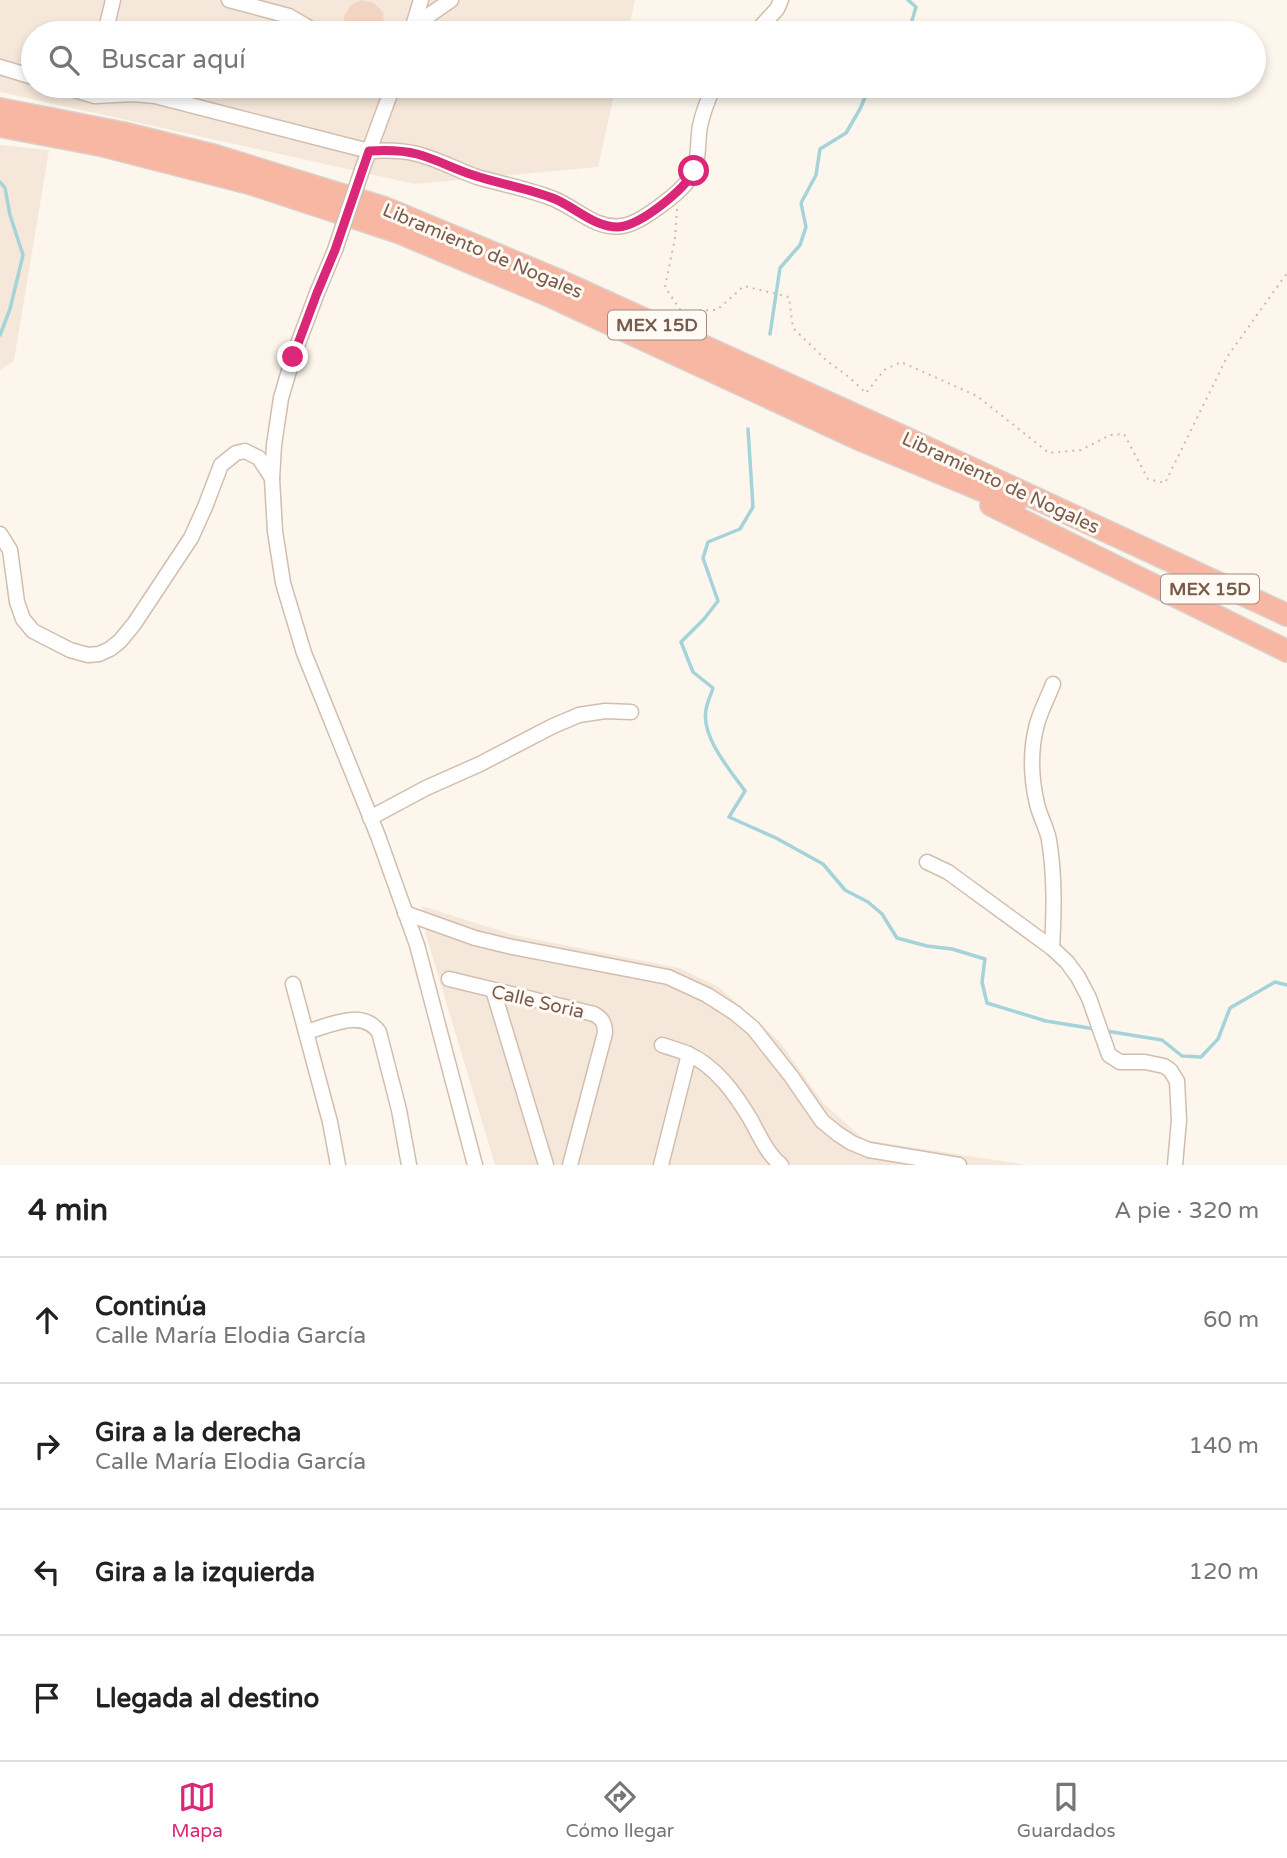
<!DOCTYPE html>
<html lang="es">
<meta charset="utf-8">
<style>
:root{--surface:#fff;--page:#f6f6f6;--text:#222;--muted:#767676;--line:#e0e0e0;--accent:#db2777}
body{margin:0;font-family:"Varela Round",sans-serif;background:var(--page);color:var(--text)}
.stop{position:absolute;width:21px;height:21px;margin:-16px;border:5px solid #db2777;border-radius:50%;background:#fff}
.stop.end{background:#db2777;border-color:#fff;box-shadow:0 2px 7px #0008}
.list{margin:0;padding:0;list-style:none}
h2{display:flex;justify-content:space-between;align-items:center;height:91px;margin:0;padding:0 28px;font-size:30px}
h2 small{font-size:23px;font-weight:400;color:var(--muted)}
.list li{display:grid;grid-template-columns:46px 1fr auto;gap:21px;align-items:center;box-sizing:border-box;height:126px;padding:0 28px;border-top:2px solid var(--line)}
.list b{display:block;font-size:26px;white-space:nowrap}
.list p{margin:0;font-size:23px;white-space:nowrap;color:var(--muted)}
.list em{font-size:23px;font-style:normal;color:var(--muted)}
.icon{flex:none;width:38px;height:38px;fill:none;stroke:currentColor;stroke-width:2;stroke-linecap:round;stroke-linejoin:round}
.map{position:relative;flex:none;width:1287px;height:1165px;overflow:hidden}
.search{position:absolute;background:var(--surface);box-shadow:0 4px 10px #0003;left:21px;right:21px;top:21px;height:77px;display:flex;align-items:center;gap:18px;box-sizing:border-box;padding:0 24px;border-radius:38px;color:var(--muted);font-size:26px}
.sheet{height:595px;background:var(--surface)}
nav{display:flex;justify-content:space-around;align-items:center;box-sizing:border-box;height:98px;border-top:2px solid var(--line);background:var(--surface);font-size:19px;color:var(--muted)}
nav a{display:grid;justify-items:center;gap:4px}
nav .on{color:var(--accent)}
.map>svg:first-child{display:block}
</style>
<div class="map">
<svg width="1287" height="1165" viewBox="0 0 1287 1165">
<rect width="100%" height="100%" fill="#fdf6ec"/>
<!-- residential -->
<g fill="#f5e8da">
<path d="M0,0H635L628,33H33V86H616L598,167L415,184L0,92Z"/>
<path d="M0,145L49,150L14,361L0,370Z"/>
<path d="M422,906L514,935L679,968L719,987L780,1042L823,1103L865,1140L1027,1165H495L426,935Z"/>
</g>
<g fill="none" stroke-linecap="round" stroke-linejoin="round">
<!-- stream -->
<g stroke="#a5d3da" stroke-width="3.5">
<path d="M888,33L891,25L911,24L916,7L908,0"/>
<path d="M0,182L5,188L10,215L23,255L10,309L0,335"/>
<path d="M770,334L780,268L800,245L806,227L801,203L816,175L820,149L846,133L860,109L870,86"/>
<path d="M748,429L753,507L740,529L708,542L703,558L718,601L704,619L681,642L693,672L713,688C711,695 707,702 706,710C701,737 730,770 745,791L729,817L776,838L823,864L845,890L868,902L882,914L897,938L927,946L952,949L985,959L982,982L987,1003L1046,1021L1095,1029"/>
<path d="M1106,1031L1162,1040L1182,1056L1201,1057L1218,1039L1230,1008L1275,982L1287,985"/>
</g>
</g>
<!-- building -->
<path fill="#f3d5c3" d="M362,0L374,3L383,12L384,26L381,33H347L345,28L344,16L351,5Z"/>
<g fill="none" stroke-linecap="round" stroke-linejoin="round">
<defs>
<g id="minor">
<path d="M229,0L289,16L318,33"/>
<path d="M412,27L451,0"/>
<path d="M412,29L421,0"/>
<path d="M105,33L113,0"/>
<path d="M755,33L777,9L781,0"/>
<path d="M0,67L33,77"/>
<path d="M61,86L95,96L133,94L155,96L369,151C385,150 402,150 417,154C438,159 457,170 477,177C502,184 529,189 554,199C576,208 596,230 622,226C640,224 680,193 690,178C700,164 697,142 700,126C703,112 708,99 714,86"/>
<path d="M362,170L393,86"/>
<path d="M335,250L317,293L293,357L281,398L274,445L272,479L275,531L283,583L304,653L378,836L417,945L475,1165"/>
<path d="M0,534L10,550L17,602L23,619L33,631L70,650L88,655L99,654L110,649L120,641L134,624L191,538L205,507L221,465L236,453L245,451L259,458L272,478"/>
<path d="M370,818L426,788L480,764L553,726L579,715L605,711L631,712"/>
<path d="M927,862L948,872L1052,948L1067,962L1078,977L1089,998L1109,1055L1120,1062H1145L1164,1066L1170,1070L1177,1081L1179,1120L1175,1165"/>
<path d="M405,913L475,938L508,946L668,977L707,995L735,1013L753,1028L791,1076L822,1121L838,1134L852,1143L869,1150L959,1165"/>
<path d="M1052,948C1054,912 1055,877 1049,840C1047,828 1040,817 1037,804C1031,778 1030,750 1037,724C1041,710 1048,697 1053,684"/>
<path d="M449,979L594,1014C603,1019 605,1024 605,1033L570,1165"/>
<path d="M293,984L330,1122L338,1165"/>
<path d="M493,990L546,1165"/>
<path d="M306,1032C329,1026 362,1008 379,1032L399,1110L409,1165"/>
<path d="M662,1045C671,1048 680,1050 688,1054C716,1066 736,1095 751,1120C760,1137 767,1153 781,1165"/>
<path d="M661,1165L689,1054"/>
</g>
<g id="highway">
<path d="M0,109L123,133L216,156L385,208L558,280L910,440L1287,615"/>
<path d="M0,126L100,145L252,184L398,232L550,296L861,440L1015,504"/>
<path d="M991,505L1287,651"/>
</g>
</defs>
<!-- minor casing -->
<use href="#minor" stroke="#d1beb0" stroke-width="17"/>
<!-- highway casing -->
<use href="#highway" stroke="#dad1cd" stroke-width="24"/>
<!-- path -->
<path stroke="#d9b8a5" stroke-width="2" stroke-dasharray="2 5" stroke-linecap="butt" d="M677,209L675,238L665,287L681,311L717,310L744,286L789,297L793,328L827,361L849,377L866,393L884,370L901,362L977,396L1049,453L1081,450L1110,435L1124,434L1148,479L1165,483L1227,357L1287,273"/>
<!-- minor -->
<use href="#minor" stroke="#fff" stroke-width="14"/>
<!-- highway -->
<use href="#highway" stroke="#f7b7a3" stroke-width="21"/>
<defs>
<path id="minor-bridge" d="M335,250L362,170"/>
</defs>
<!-- minor-bridge casing -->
<use href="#minor-bridge" stroke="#d1beb0" stroke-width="17" stroke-linecap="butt"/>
<!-- minor-bridge -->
<use href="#minor-bridge" stroke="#fff" stroke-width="14"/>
</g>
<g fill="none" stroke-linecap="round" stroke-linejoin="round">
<!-- route -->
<path stroke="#db2777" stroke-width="9" d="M293,357L317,293L335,250L369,151C385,150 402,150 417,154C436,159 454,169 473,175C499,184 529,188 555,199C576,208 594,227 618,227C640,226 684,190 694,171"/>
</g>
<g text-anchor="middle" stroke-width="6" stroke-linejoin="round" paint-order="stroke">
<!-- shield labels -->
<g fill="#fffaf3" stroke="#a28b7f" stroke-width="2">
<rect x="608" y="310.5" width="98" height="29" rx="5"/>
<rect x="1161" y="574.5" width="98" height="29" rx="5"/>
</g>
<g font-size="18" font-weight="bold" fill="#7a5c4d">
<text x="657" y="331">MEX 15D</text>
<text x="1210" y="595">MEX 15D</text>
</g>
<!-- street labels -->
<g font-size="19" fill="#7a5c4d" stroke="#fffaf3">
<text transform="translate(483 250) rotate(23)" y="7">Libramiento de Nogales</text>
<text transform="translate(1001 482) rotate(25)" y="7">Libramiento de Nogales</text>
<text transform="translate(538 1001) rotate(13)" y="7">Calle Soria</text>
</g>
</g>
</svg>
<div class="stop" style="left:694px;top:171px"></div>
<div class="stop end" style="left:293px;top:357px"></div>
<div class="search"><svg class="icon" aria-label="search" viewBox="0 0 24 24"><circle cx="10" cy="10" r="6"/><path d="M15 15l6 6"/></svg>Buscar aquí</div>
</div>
<section class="sheet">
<h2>4 min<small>A pie · 320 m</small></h2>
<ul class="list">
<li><svg class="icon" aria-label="ahead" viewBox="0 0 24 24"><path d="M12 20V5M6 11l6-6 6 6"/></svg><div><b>Continúa</b><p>Calle María Elodia García</p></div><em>60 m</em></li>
<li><svg class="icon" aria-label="right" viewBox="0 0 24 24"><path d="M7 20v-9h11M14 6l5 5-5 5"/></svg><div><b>Gira a la derecha</b><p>Calle María Elodia García</p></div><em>140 m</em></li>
<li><svg class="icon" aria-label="left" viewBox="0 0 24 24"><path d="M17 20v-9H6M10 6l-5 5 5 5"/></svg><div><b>Gira a la izquierda</b></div><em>120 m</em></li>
<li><svg class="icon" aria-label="arrive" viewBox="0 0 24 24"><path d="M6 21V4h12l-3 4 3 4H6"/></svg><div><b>Llegada al destino</b></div></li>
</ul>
</section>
<nav>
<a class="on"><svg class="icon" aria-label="map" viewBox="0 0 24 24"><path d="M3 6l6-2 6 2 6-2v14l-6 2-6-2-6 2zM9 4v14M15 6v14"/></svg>Mapa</a>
<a><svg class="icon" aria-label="directions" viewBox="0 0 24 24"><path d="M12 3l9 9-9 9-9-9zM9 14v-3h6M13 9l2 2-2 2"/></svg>Cómo llegar</a>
<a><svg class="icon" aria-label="saved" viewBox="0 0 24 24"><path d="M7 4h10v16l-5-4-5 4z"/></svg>Guardados</a>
</nav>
